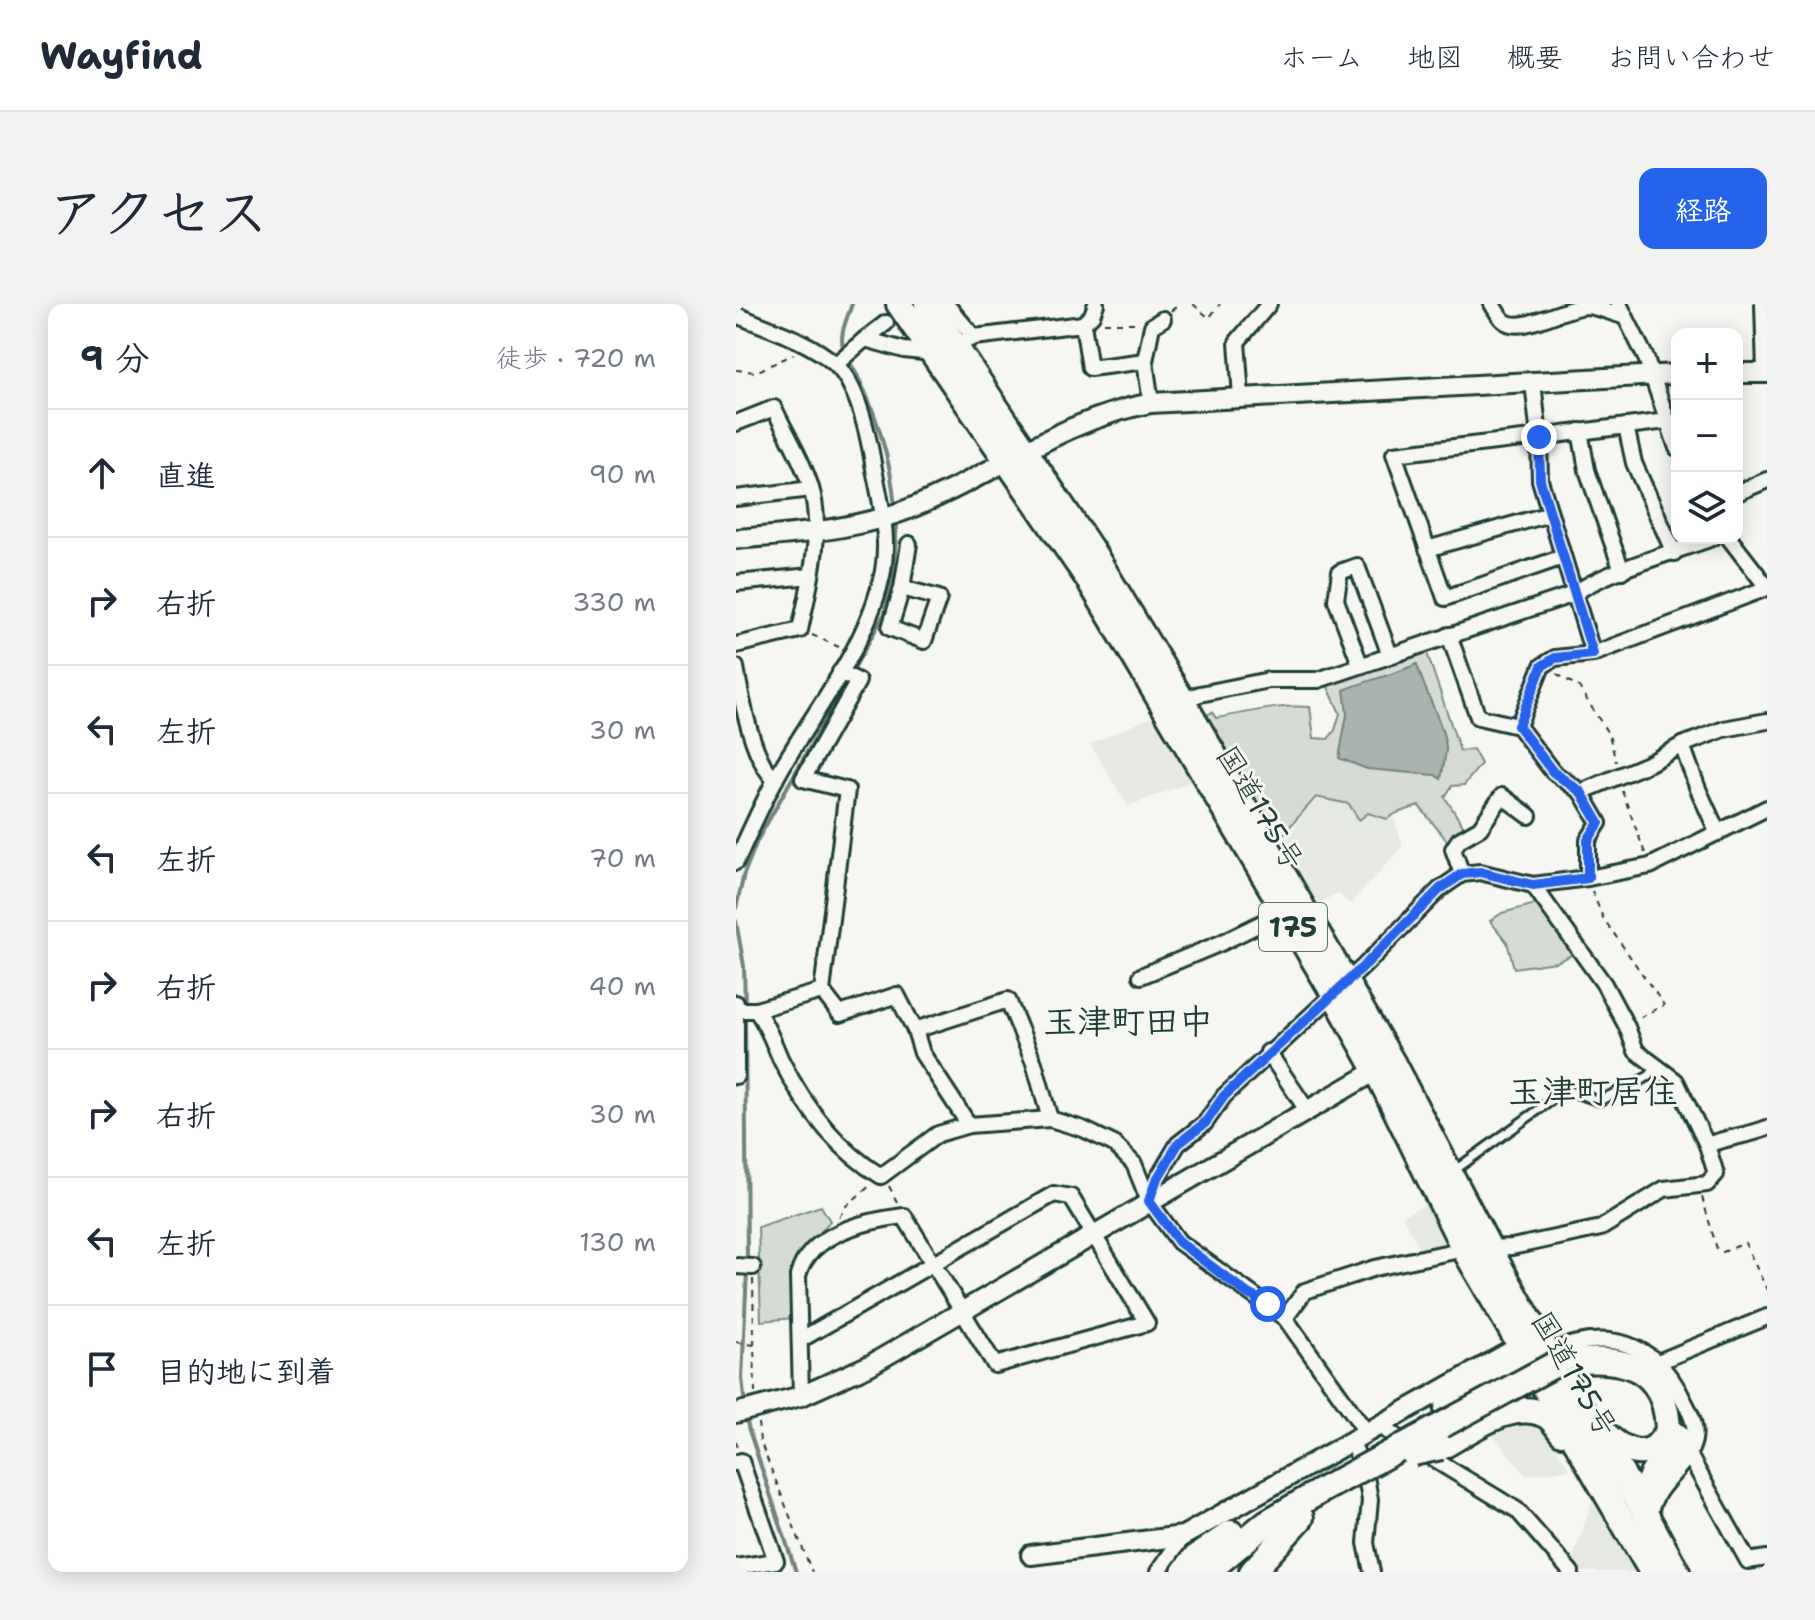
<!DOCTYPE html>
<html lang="ja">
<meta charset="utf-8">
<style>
:root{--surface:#fff;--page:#f2f2f3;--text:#1f2937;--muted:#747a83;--line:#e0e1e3;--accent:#2563eb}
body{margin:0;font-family:"Shantell Sans","Klee One",sans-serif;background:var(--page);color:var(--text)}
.controls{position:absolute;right:24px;top:24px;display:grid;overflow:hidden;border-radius:16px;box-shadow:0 4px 20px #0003}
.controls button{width:72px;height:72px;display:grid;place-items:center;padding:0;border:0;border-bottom:2px solid var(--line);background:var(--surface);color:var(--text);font:40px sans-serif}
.stop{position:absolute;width:24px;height:24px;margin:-18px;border:6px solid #2563eb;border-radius:50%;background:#fff}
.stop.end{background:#2563eb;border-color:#fff;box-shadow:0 2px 8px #0008}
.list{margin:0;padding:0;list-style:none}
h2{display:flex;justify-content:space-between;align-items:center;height:104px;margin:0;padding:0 32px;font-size:34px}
h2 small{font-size:26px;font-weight:400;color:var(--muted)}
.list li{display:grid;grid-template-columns:52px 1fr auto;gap:24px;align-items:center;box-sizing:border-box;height:128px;padding:0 32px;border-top:2px solid var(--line)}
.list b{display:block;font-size:30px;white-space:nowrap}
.list em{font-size:26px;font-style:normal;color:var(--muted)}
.icon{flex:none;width:44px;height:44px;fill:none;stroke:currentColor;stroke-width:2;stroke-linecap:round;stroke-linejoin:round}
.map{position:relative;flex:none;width:1031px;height:1268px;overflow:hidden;border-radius:16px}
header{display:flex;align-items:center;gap:48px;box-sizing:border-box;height:112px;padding:0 40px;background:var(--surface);border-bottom:2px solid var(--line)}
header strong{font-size:38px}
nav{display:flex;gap:44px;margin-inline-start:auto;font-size:28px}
.intro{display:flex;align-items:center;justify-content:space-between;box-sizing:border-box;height:192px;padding:0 48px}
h1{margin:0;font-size:56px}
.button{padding:20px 36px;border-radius:16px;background:var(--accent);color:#fff;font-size:28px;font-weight:700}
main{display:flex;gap:48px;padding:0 48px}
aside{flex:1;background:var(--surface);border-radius:16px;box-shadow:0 4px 20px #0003}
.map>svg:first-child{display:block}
</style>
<header>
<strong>Wayfind</strong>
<nav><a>ホーム</a><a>地図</a><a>概要</a><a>お問い合わせ</a></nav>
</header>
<div class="intro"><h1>アクセス</h1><a class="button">経路</a></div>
<main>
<aside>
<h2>9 分<small>徒歩 · 720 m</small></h2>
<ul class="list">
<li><svg class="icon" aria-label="ahead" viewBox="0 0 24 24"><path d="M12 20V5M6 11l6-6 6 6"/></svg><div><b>直進</b></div><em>90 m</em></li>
<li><svg class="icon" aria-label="right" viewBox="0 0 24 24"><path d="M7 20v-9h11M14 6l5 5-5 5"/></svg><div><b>右折</b></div><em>330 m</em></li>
<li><svg class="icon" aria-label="left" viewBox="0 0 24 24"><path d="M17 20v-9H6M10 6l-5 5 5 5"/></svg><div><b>左折</b></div><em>30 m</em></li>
<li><svg class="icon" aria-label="left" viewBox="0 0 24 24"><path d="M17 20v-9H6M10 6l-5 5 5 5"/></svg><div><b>左折</b></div><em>70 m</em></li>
<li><svg class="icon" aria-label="right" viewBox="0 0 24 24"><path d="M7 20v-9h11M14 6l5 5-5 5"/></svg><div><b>右折</b></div><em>40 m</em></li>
<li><svg class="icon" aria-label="right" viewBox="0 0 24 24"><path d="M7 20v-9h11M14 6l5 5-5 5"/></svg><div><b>右折</b></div><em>30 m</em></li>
<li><svg class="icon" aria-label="left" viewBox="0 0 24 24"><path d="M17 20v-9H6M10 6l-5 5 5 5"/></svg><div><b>左折</b></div><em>130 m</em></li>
<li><svg class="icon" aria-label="arrive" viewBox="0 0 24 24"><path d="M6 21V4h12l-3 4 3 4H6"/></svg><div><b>目的地に到着</b></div></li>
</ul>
</aside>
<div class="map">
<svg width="1031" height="1268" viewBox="0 0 1031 1268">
<rect width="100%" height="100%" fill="#f6f6f2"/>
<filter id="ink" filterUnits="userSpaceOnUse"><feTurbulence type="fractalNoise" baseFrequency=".0125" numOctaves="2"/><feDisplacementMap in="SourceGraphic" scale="16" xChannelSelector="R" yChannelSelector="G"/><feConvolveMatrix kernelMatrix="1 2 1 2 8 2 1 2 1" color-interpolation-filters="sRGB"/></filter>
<g filter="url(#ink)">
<!-- built -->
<g fill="#e6e8e4">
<path d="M418,412L455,478L392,502L354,440Z"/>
<path d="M579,493L613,501L623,515L633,509L651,515L657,511L667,542L614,600L601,589L582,600L547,541Z"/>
<path d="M692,899L715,944L686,949L666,912Z"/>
<path d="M787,1117L798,1119L809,1126L834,1165L791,1172L755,1129L772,1120Z"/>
<path d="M857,1195L861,1202L900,1268H846L836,1257Z"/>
</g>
<!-- green -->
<g fill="#d6dbd6" stroke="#7a8c85" stroke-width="2">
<path d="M690,346L724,447L737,445L745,460L728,481L716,482L709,493L730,527L712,538L683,502L661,509L651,515L632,509L623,516L613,500L580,493L543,535L471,411L476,408L480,414C511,409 543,400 574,403L578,434L592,435L599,426L604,409L592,383L586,379Z"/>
<path d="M804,599L838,650L820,658L778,664L771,638L754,617L766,609Z"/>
<path d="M85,902L94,917L57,961L58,1014L25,1017L22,923Z"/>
</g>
<!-- water -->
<path fill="#aab3ae" stroke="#72847d" stroke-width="2" d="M681,360C688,387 708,420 710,444C710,448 706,470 705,475L699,471L631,465L603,454L611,410L608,386C632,376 657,371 681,360Z"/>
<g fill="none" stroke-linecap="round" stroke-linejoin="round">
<!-- stream -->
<g stroke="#72847d" stroke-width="4">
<path d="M108,47C102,31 111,15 116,0"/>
<path d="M112,55C137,96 156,157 159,205"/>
<path d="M0,604L8,570L21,537L149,309L159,260L160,214"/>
<path d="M0,617L8,662L9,701"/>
<path d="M9,710L11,957"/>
<path d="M9,1101L6,1074L11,966"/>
<path d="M10,1110L12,1123L60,1268"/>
</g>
<defs>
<path id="lane" d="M719,866L830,786L863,797L913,772L919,764"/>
<g id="street">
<path d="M210,0L238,33"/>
<path d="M756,0C759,5 763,12 767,16C784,32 829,2 851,2C862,3 876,9 887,12"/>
<path d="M883,0L910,54L941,144"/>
<path d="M1027,0L1029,69"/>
<path d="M0,11C31,24 72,36 98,59C122,80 133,134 138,165C145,198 153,233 147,267C133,340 81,402 45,465C28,495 14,527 0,558"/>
<path d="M347,20L356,11L360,0"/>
<path d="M129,35L150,19"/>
<path d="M220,41L238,33L347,20L354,64L409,57"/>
<path d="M100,60L129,35L168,46L196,49"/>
<path d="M797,78L803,133L658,150L709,294L827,253"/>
<path d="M505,93L501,38L533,0"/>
<path d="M415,99L409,57L416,22L427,15"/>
<path d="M931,117L803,133L804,176L857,350L1031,284"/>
<path d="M0,119L38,104C50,130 67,156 75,184C88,227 73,283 64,326L0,341"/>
<path d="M890,122L898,159L938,249"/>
<path d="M844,127L851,166L886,267"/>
<path d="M1001,189L1031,176"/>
<path d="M0,194L75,185"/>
<path d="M993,234L1031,283"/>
<path d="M691,245L814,210"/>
<path d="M0,279L75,272"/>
<path d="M166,284L203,294L188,337L154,324L166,284L173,240"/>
<path d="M713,331L742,413L782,422L806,362L819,354L857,350"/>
<path d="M624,360L600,296L604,268L621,262L654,351"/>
<path d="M0,363C5,394 16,455 39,476"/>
<path d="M439,399L464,390L533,376H582L838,290C866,268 939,248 976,234"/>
<path d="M782,422L817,468L845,488L863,519L852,536V574"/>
<path d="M946,441L962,485L982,529"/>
<path d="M845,488L914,459L946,441L988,425L1031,417"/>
<path d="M726,570L717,545L723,536L744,524L766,492L793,512"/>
<path d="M405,672L485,639L548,608"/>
<path d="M86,687L104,710L161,691L179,726L186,749L233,821"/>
<path d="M0,706H20L86,687L111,486L67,475L122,377L104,368"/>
<path d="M20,706C32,722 37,738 45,756C68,802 100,845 145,872L202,830L233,821L314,815L347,825L378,840L398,860L413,897L443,938L549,1014L631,1129"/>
<path d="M179,726L272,696L298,759L314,815"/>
<path d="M532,748L571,806"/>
<path d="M0,772V699"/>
<path d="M971,841C991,833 1011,832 1031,824"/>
<path d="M413,897L420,877L442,840L469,819L488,792L628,662L704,585L726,570L744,568L797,581L852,574L914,562L1031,504"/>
<path d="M0,962L17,963"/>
<path d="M549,1014L569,987L639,964L728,945L776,943L865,924L928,885L971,880L980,870L971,841L940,777L900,747L891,723L868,680L797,581"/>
<path d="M64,1036L318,890L335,893L411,1019L259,1061L168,912C129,917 73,929 62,972L65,1092"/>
<path d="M812,1049C870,1023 919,1037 947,1095C954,1108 961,1121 958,1136C952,1165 920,1177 914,1209"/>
<path d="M922,1058L1031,1013"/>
<path d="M643,1122L781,1206L835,1268"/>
<path d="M616,1138L630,1172L634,1196L630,1239L636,1268"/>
<path d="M953,1151L1012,1257L1031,1254"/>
<path d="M0,1159L5,1157L40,1257L0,1263"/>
<path d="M422,1268L447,1232"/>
</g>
<g id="secondary">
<path d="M1001,69H1031"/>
<path d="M0,235C60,230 124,226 180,202C263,168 325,116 415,99L941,70"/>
<path d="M0,1109L65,1092L134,1061L650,761"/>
<path d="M295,1251L447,1232L793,1037"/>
</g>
<g id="highway">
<path d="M163,0L353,276L598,690L640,766L728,945L916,1268"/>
<path d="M191,0L356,247L446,396L656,758L753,944L812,1049L903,1198L941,1268"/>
<path d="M845,1057C899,1053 931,1071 932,1128C928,1133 923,1140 918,1144C899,1156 876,1139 864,1124"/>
<path d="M711,1105L808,1051"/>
<path d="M705,1143C733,1128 776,1094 809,1111C816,1114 821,1123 826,1129"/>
<path d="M903,1198L917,1169L939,1142L941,1132"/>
<path d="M448,1268L459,1254L495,1229"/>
<path d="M471,1268L530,1219L588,1185"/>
<path d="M516,1268L565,1214"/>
</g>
</defs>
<!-- lane casing -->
<use href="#lane" stroke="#1f3d34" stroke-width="13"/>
<!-- street casing -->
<use href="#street" stroke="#1f3d34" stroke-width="20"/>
<!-- secondary casing -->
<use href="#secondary" stroke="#1f3d34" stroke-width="24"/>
<!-- highway casing -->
<use href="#highway" stroke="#1f3d34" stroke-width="30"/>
<!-- path -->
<g stroke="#1f3d34" stroke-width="2" stroke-dasharray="6 6" stroke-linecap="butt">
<path d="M457,0L473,14L484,0"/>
<path d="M435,7L443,0"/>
<path d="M368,19H402"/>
<path d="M0,66L20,68L58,50"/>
<path d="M76,331L103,343"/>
<path d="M821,370L843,383L873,431L880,458"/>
<path d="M886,487L909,549"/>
<path d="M856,587L867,614L928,701L901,715"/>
<path d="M153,882L161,898"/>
<path d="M966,893L981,945L987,948L1009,939L1031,986"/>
<path d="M103,913L110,902L135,881"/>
<path d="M17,975L19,1089"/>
<path d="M0,1038L18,1041"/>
<path d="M22,1119L24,1137L76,1268"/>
<path d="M0,1137L2,1145"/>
</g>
<!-- lane -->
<use href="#lane" stroke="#f6f6f2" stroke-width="7"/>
<!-- street -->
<use href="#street" stroke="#f6f6f2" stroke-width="14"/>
<!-- secondary -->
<use href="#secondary" stroke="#f6f6f2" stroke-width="18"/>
<!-- highway -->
<use href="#highway" stroke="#f6f6f2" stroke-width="24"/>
<defs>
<g id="highway-bridge">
<path d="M677,1149L705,1143"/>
<path d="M588,1185L838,1050"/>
</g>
</defs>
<!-- highway-bridge casing -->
<use href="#highway-bridge" stroke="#1f3d34" stroke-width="30" stroke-linecap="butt"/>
<!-- highway-bridge -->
<use href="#highway-bridge" stroke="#f6f6f2" stroke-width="24"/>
</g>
</g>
<g fill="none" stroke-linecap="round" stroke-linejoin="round" filter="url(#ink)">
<!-- route -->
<path stroke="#2563eb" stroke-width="10" d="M532,1000L512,990L443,938L413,897L420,877L442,840L469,819L488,792L628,662L704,585L726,570L744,568L797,581L852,574V536L863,519L845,488L817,468L782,422L806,362L819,354L857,350L804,176L803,133"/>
</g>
<g text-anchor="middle" stroke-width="6" stroke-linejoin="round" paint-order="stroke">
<!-- shield labels -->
<rect fill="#f6f6f2" stroke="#60746d" stroke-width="2" x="523" y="599" width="68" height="48" rx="6"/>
<g font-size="28" font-weight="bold" fill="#1f3d34">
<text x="557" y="633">175</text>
</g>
<!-- street labels -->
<g font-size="30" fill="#1f3d34" stroke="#f6f6f2">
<text transform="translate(524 504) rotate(59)" y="10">国道175号</text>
<text transform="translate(838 1070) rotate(60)" y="10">国道175号</text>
</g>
<!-- quarter labels -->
<g font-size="34" font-weight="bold" fill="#1f3d34" stroke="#f6f6f2">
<text x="392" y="729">玉津町田中</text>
<text x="857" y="799">玉津町居住</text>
</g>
</g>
</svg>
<div class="controls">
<button>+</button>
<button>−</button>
<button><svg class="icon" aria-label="layers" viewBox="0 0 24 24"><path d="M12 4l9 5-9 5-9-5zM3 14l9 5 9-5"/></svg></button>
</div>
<div class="stop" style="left:532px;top:1000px"></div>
<div class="stop end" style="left:803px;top:133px"></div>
</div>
</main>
